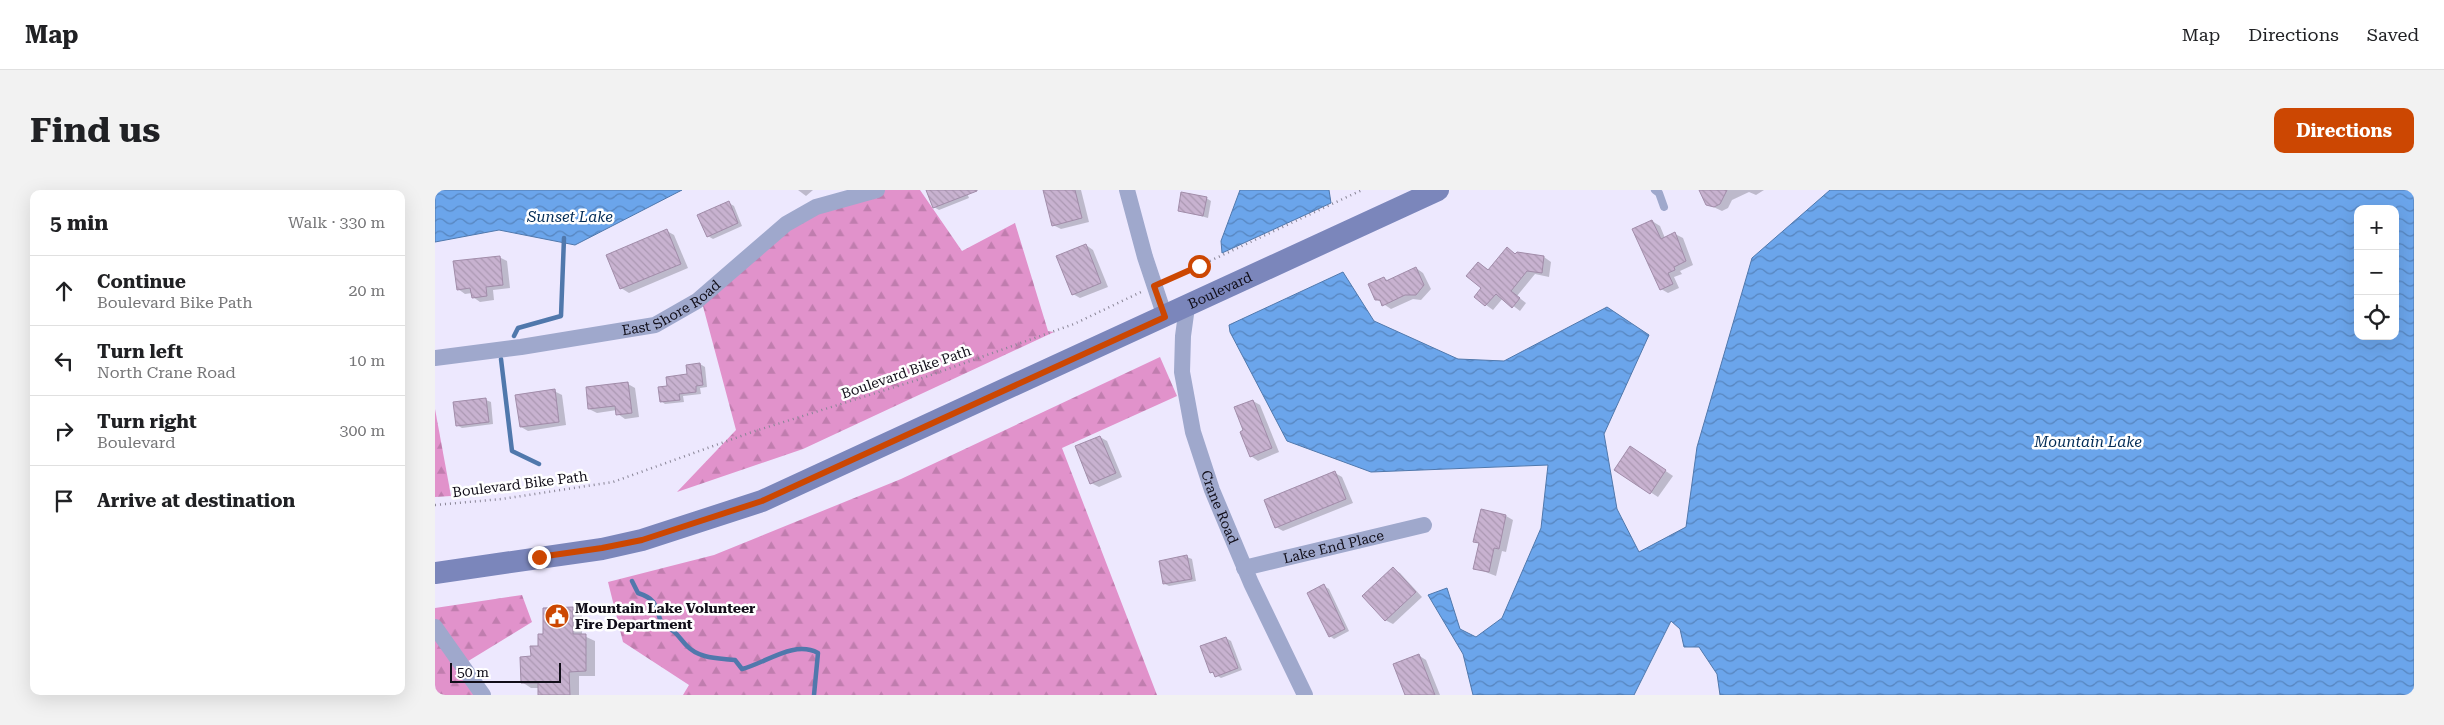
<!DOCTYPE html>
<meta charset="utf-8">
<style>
:root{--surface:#fff;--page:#f2f2f2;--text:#202124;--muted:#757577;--line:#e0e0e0;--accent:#cc4702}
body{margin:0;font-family:"Roboto Serif",serif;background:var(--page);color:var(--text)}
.controls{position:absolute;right:15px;top:15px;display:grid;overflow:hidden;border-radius:10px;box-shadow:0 5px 20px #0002}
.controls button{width:45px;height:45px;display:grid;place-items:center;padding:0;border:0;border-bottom:1px solid var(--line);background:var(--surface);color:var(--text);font:25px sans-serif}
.scale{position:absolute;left:15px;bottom:12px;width:111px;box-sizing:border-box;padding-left:5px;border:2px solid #110e19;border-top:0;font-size:14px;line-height:18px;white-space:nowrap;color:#110e19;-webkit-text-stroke:4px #fff;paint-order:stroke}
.stop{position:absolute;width:15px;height:15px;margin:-11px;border:4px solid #cc4702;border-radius:50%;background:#fff}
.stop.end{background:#cc4702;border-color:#fff;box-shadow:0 1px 5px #0008}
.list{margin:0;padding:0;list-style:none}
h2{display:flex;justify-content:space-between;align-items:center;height:65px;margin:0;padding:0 20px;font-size:21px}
h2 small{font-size:16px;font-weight:400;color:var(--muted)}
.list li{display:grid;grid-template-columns:32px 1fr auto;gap:15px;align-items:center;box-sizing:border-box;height:70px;padding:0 20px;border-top:1px solid var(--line)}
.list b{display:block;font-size:19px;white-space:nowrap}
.list p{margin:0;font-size:16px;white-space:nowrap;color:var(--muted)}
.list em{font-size:16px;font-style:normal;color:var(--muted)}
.icon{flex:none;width:28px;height:28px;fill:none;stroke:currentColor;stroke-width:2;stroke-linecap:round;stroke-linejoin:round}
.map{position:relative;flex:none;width:1979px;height:505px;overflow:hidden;border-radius:10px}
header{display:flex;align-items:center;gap:30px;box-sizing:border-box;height:70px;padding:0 25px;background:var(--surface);border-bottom:1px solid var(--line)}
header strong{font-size:24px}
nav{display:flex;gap:28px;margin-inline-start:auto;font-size:18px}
.intro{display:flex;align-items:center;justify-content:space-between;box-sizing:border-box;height:120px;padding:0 30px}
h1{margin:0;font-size:35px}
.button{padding:12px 22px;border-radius:10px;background:var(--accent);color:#fff;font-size:18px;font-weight:700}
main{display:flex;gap:30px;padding:0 30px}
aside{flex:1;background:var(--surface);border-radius:10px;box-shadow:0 5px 20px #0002}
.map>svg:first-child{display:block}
</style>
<header>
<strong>Map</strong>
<nav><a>Map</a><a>Directions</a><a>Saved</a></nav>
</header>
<div class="intro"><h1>Find us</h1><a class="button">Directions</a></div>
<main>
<aside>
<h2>5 min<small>Walk · 330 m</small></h2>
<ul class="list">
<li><svg class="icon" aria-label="ahead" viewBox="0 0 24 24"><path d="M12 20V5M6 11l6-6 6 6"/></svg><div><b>Continue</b><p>Boulevard Bike Path</p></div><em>20 m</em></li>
<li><svg class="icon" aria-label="left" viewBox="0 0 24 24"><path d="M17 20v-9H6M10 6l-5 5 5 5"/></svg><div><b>Turn left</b><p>North Crane Road</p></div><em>10 m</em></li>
<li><svg class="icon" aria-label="right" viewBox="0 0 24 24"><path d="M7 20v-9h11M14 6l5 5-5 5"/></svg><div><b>Turn right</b><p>Boulevard</p></div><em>300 m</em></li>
<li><svg class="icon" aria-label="arrive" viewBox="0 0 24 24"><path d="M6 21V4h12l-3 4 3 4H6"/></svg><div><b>Arrive at destination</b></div></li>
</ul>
</aside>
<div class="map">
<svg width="1979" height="505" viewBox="0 0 1979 505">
<defs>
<pattern id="forest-firs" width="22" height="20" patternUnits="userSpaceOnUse" patternTransform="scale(1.25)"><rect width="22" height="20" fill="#e192cb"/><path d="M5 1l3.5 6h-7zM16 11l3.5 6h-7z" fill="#c07dae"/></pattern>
<pattern id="water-waves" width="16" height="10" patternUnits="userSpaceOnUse" patternTransform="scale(1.25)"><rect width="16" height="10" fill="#6ba5eb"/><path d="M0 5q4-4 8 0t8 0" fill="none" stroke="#5785be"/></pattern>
<pattern id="building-back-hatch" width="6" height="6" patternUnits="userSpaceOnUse" patternTransform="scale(1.25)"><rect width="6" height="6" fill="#c8b2d0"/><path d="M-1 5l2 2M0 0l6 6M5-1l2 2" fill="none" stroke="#ab98b2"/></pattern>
</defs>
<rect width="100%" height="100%" fill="#ede8fe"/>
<!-- forest -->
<g fill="url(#forest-firs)">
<path d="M437,0H485L527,61L580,33L613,141L619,142L368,259L242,302L301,240L265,105L367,26Z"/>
<path d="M725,167L742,206L627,258L722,505H248L254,495L188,452L173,392L279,365L466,289Z"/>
<path d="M0,219L16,306L0,307Z"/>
<path d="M87,405L97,432L30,473L52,505H0V418Z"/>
</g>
<!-- water -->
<g fill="url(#water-waves)" stroke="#5078ac" fill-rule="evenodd">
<path d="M0,0H247L140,55L64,40L0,52Z"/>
<path d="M805,0H894L896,13L787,63L786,51Z"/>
<path d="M1395,0H1979V505H1285L1282,484L1264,457H1249L1245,439L1236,431L1199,505H1038L1028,464L993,405L1012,398L1025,439L1041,447L1067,428L1106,338L1113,275L936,282L852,251L795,142L794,135L908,82L939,131L1023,169L1069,171L1172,117L1214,145L1169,244L1182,319L1204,362L1251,337L1262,257L1317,68ZM1923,19H1960V146H1923Z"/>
</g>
<!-- shadow -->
<g fill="#0003">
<path d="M363,0H378L371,6Z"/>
<path d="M492,0H531L534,8L504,20L499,17Z"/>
<path d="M615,0H646L654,32L626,39L618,35Z"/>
<path d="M1265,0H1329L1321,5L1314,2L1297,10L1293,18L1287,21L1272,14Z"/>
<path d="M771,8L776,11L773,28L744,20Z"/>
<path d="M294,13L299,16L307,36L278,49L273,46Z"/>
<path d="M1217,31L1225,36L1230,48L1240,44L1248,48L1258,75L1245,81L1247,84L1239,87L1244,98L1233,103L1226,99Z"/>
<path d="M232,41L239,45L253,78L194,103L186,98Z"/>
<path d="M651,55L658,60L673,97L645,108L638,104Z"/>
<path d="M1073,59L1081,64L1109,67L1116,72L1114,87L1100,84L1082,106L1091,113L1085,121L1068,108L1058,120L1040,107L1048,98L1044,73L1054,80Z"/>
<path d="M64,67L72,71L75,98L58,100L59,110L45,112L38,107L37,103L30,104L23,99Z"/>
<path d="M981,78L988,83L996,99L986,110L978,109L956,119L941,109L949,88L954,91Z"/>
<path d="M265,174L270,177L272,197L265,198L266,204L248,206L249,212L230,214L226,211L234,197L254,186Z"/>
<path d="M193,194L200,198L204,227L190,229L183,224L182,220L162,223L154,219Z"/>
<path d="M119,201L127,205L131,235L93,241L86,237Z"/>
<path d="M51,210L56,212L58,234L27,238L22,235Z"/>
<path d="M818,211L825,215L844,262L823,271L816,266Z"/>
<path d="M665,247L672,251L687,287L664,297L656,293Z"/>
<path d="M1203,262L1238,286L1223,307L1181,280Z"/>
<path d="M900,283L907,287L918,313L848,341L841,337Z"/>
<path d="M1047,321L1071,326L1078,330L1071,362L1067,361L1061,386L1040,378L1045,354L1040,351Z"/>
<path d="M752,367L757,369L761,391L734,396L730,394Z"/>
<path d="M958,379L965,383L987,407L958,434L950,430Z"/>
<path d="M889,396L894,399L914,441L899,449L895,446Z"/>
<path d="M138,419L147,424V445L160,451V486H144V505H105V498H96L87,492L97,468L110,446Z"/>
<path d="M791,448L796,451L807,480L786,488L776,482Z"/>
<path d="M983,465L991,470L1005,505H971Z"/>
</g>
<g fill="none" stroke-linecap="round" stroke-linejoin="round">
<!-- stream -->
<g stroke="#5078ac" stroke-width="4.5">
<path d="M79,146L83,138L126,126L129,48"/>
<path d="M66,169L77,261L104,274"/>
<path d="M197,391L203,403C224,410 220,417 227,435C240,440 242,445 251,455C264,469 283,468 300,470L307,479C331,473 359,450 383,463L379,505"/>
</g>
</g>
<!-- building -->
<g fill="url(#building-back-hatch)" stroke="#a18ca9">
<path d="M491,0H542V1L498,18Z"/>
<path d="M608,0H640L647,28L617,36Z"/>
<path d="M1264,0H1292L1285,14L1279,17L1271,15Z"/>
<path d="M746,2L772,7L768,26L743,21Z"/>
<path d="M294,11L303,33L272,47L262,25Z"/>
<path d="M1217,30L1226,49L1240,42L1251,71L1239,77L1240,80L1233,83L1238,94L1225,100L1197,39Z"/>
<path d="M232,39L246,74L185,99L171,65Z"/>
<path d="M651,54L666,93L637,105L621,66Z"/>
<path d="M1072,57L1080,64L1082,62L1109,66L1107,83L1092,81L1076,101L1085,108L1077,118L1061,104L1050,116L1039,107L1046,98L1031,86L1043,72L1053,80Z"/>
<path d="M65,66L68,95L51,97L52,106L37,108L35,98L22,100L18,71Z"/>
<path d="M981,77L989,95L981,105H970L947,116L945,110H940L933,94L949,87L951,91Z"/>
<path d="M265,173L268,195L261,196V202L244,204L245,210L225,212L223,197L232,196L231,187L252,184L251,175Z"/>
<path d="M193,192L197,223L181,225L180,216L153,219L151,197Z"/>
<path d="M120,199L124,232L85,237L80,205Z"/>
<path d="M51,208L54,232L21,236L18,212Z"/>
<path d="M818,210L837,258L815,267L805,242L808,240L799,217Z"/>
<path d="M665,246L681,283L655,294L640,256Z"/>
<path d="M1195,256L1231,280L1215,304L1179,280Z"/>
<path d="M900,281L911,309L840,338L829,310Z"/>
<path d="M1046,319L1071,325L1064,359L1059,358L1054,382L1038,379L1044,353L1038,352Z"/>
<path d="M752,365L757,389L728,394L724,371Z"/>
<path d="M958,377L981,402L950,431L927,406Z"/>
<path d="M889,394L910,439L894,447L872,403Z"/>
<path d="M138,417V444H151V481L134,482L135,505H103V493H86L85,467L96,466L95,456H103V444H108V418Z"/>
<path d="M791,447L803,478L780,487L778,482L775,483L765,456Z"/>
<path d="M984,464L1000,505H970L958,474Z"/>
</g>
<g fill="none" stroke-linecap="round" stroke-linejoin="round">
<!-- path -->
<g stroke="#898596" stroke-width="2.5" stroke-dasharray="1 4" stroke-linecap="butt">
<path d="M734,90L927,0"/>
<path d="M0,315L67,309L178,292L320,241L479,191L639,134L706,102"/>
</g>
<!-- lane -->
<path stroke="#9fa8cc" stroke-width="8" d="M1220,0L1224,3L1229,17"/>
<!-- street -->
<g stroke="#9fa8cc" stroke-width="16">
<path d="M692,0L710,67L730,127"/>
<path id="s1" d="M752,117L748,146L747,182L758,242L777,300L816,393L870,505"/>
<path id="s2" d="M0,168L86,157L220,135L262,111L351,34L381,17L442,0"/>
<path id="s3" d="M809,378L989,335"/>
<path d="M0,437L48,505"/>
</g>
<!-- secondary -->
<path stroke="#7b86bb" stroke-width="22" id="s4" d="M0,383L167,359L207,350L327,311L1003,0"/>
</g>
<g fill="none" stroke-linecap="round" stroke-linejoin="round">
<!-- route -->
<path stroke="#cc4702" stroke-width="6" d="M104,367L167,358L207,350L327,311L730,127L719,96L764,76"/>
</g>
<!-- icons -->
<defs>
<symbol id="civic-disc" viewBox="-11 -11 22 22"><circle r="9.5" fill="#cc4702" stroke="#fff"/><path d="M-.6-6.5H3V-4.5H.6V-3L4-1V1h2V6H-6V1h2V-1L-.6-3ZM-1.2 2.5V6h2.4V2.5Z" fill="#fff"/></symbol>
</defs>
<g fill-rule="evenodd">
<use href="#civic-disc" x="108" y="412" width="28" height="28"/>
</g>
<g text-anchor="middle" stroke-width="5" stroke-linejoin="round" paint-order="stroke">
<!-- street labels -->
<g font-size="14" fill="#110e19" stroke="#fff">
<text dy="5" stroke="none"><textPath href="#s4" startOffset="840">Boulevard</textPath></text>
<text dy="5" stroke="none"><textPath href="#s2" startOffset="244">East Shore Road</textPath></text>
<text transform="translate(471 182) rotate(-19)" y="5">Boulevard Bike Path</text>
<text transform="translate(85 294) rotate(-7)" y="5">Boulevard Bike Path</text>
<text dy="5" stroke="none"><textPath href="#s1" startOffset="206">Crane Road</textPath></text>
<text dy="5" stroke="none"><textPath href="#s3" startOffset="92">Lake End Place</textPath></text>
</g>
<!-- poi labels -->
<g font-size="14" font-weight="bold" fill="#110e19" stroke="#fff" text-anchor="start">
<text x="140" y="423">Mountain Lake Volunteer<tspan x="140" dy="16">Fire Department</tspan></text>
</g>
<!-- water labels -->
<g font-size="15" font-style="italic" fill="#022b56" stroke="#fff">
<text x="135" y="32">Sunset Lake</text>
<text x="1653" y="257">Mountain Lake</text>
</g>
</g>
</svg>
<div class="controls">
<button>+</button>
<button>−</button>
<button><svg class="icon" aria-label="locate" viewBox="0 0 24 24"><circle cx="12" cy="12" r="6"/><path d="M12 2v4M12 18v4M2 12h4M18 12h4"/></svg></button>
</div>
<div class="scale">50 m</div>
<div class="stop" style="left:764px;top:76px"></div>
<div class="stop end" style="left:104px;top:367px"></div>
</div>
</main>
